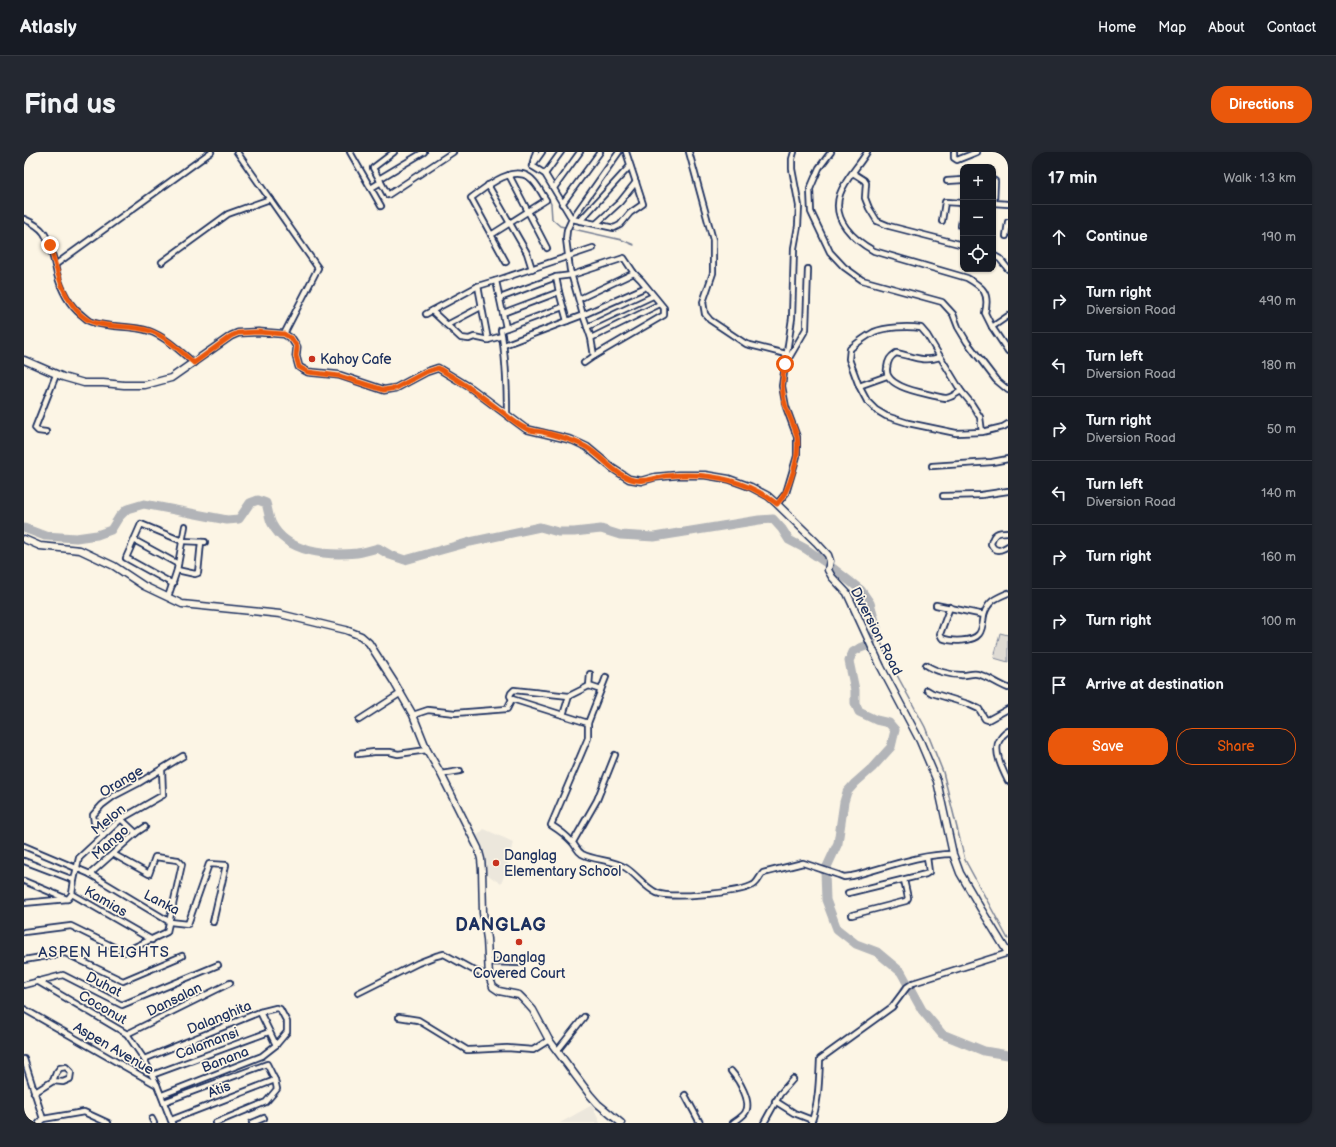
<!DOCTYPE html>
<meta charset="utf-8">
<style>
:root{--surface:#171b24;--page:#242831;--text:#f1f3f6;--muted:#9ea1a6;--line:#363941;--accent:#ea580c}
body{margin:0;font-family:"Balsamiq Sans",sans-serif;background:var(--page);color:var(--text)}
.controls{position:absolute;right:12px;top:12px;display:grid;overflow:hidden;border-radius:8px;box-shadow:0 1px 3px #0004}
.controls button{width:36px;height:36px;display:grid;place-items:center;padding:0;border:0;border-bottom:1px solid var(--line);background:var(--surface);color:var(--text);font:20px sans-serif}
.stop{position:absolute;width:12px;height:12px;margin:-9px;border:3px solid #ea580c;border-radius:50%;background:#fff}
.stop.end{background:#ea580c;border-color:#fff;box-shadow:0 1px 4px #0008}
.list{margin:0;padding:0;list-style:none}
h2{display:flex;justify-content:space-between;align-items:center;height:52px;margin:0;padding:0 16px;font-size:17px}
h2 small{font-size:13px;font-weight:400;color:var(--muted)}
.list li{display:grid;grid-template-columns:26px 1fr auto;gap:12px;align-items:center;box-sizing:border-box;height:64px;padding:0 16px;border-top:1px solid var(--line)}
.list b{display:block;font-size:15px;white-space:nowrap}
.list p{margin:0;font-size:13px;white-space:nowrap;color:var(--muted)}
.list em{font-size:13px;font-style:normal;color:var(--muted)}
.actions{display:flex;gap:8px;padding:12px 16px}
.actions a{flex:1;padding:9px 0;border:1px solid var(--accent);border-radius:16px;text-align:center;font-size:14px;color:var(--accent)}
.actions .main{background:var(--accent);color:#fff}
.icon{flex:none;width:22px;height:22px;fill:none;stroke:currentColor;stroke-width:2;stroke-linecap:round;stroke-linejoin:round}
.map{position:relative;flex:none;width:984px;height:971px;overflow:hidden;border-radius:16px}
header{display:flex;align-items:center;gap:24px;box-sizing:border-box;height:56px;padding:0 20px;background:var(--surface);border-bottom:1px solid var(--line)}
header strong{font-size:19px}
nav{display:flex;gap:22px;margin-inline-start:auto;font-size:14px}
.intro{display:flex;align-items:center;justify-content:space-between;box-sizing:border-box;height:96px;padding:0 24px}
h1{margin:0;font-size:28px}
.button{padding:10px 18px;border-radius:16px;background:var(--accent);color:#fff;font-size:14px;font-weight:700}
main{display:flex;gap:24px;padding:0 24px}
aside{flex:1;background:var(--surface);border-radius:16px;box-shadow:0 1px 3px #0004}
.map>svg:first-child{display:block}
</style>
<header>
<strong>Atlasly</strong>
<nav><a>Home</a><a>Map</a><a>About</a><a>Contact</a></nav>
</header>
<div class="intro"><h1>Find us</h1><a class="button">Directions</a></div>
<main>
<div class="map">
<svg width="984" height="971" viewBox="0 0 984 971">
<rect width="100%" height="100%" fill="#fcf5e5"/>
<filter id="ink" filterUnits="userSpaceOnUse"><feTurbulence type="fractalNoise" baseFrequency=".025" numOctaves="2"/><feDisplacementMap in="SourceGraphic" scale="8" xChannelSelector="R" yChannelSelector="G"/><feConvolveMatrix kernelMatrix="1 2 1 2 8 2 1 2 1" color-interpolation-filters="sRGB"/></filter>
<g filter="url(#ink)">
<!-- built -->
<g fill="#ece7dc">
<path d="M460,677L489,690L482,719L477,732L461,721L460,702L452,685Z"/>
<path d="M568,953L576,971H536Z"/>
</g>
<!-- grass -->
<path fill="#dfdbd4" stroke="#7d8599" d="M976,481L984,483V510L970,506Z"/>
<g fill="none" stroke-linecap="round" stroke-linejoin="round">
<!-- stream -->
<g stroke="#767f94" stroke-width="1.5">
<path d="M524,45L527,52L528,67L536,74L598,88L610,93"/>
<path d="M853,476L860,499L901,575L919,620L941,708L984,787"/>
</g>
<!-- river -->
<g stroke="#b2b4b8" stroke-width="9">
<path d="M0,376L21,384L52,386L73,383L87,378L95,365L103,357L120,352L203,368L215,367L226,351L234,348L242,351C244,357 245,367 248,372C263,401 304,404 333,401C340,400 347,398 354,396L366,403L381,408L446,390L516,375L534,380H550L577,377L596,383L630,385L735,368L749,367L758,377L765,388L782,397L801,410L837,438L846,451L853,476L847,491"/>
<path d="M844,493L834,497L829,500L825,509L831,538V551L835,560L852,568L865,571L871,578L867,595L848,616L831,631L823,640L820,650L814,691L801,719L802,748L813,777L832,792L853,800L877,820L898,858L918,882L960,899L984,903"/>
</g>
<defs>
<g id="minor">
<path d="M213,0L294,116L260,182"/>
<path d="M326,0L357,54"/>
<path d="M370,0L349,16L364,43L429,0"/>
<path d="M665,0L689,88V121L679,150L681,162L686,168L722,192L762,202"/>
<path d="M807,0L795,16L786,37L787,60L806,100L820,115L838,128L918,150L929,162L934,175L943,190L972,228L984,238"/>
<path d="M843,0C835,14 821,27 816,42C807,68 830,88 850,99L943,126C959,135 966,141 961,161L968,175L984,199"/>
<path d="M930,0V6L933,8L953,0"/>
<path d="M509,10L512,0"/>
<path d="M508,14L521,22L548,67L590,76L596,73L606,61L619,52L602,0"/>
<path d="M508,14L518,0"/>
<path d="M829,21L840,28L842,31L841,46L845,56L853,69L865,74L939,93"/>
<path d="M521,22L537,0"/>
<path d="M485,23L523,96"/>
<path d="M355,27L400,0"/>
<path d="M969,28L971,29L970,51"/>
<path d="M923,29L939,28"/>
<path d="M464,33L503,101L508,117"/>
<path d="M347,36L357,30"/>
<path d="M530,36L556,0"/>
<path d="M969,51L984,52"/>
<path d="M538,52L576,0"/>
<path d="M0,67C7,70 15,74 20,81C26,90 28,102 31,113C34,129 41,147 53,159C57,162 61,166 65,169C80,176 107,173 125,179C142,185 157,200 170,211"/>
<path d="M556,69L606,14"/>
<path d="M918,69L921,50L939,51"/>
<path d="M572,72L596,50L612,30"/>
<path d="M937,74L939,61"/>
<path d="M467,83L522,48C517,41 513,30 505,25C487,13 461,36 447,46L482,110"/>
<path d="M982,84L984,70"/>
<path d="M969,103L976,107L984,117"/>
<path d="M138,110L204,62L246,47"/>
<path d="M31,113L187,0"/>
<path d="M532,125L535,140L543,169"/>
<path d="M472,129L482,176"/>
<path d="M454,134L464,188"/>
<path d="M476,146L532,125L548,123L600,106L610,121L617,128L640,156V163L570,204L560,211"/>
<path d="M555,147L610,121"/>
<path d="M408,159L437,186L445,187L450,185L464,188L478,184"/>
<path d="M479,161L535,140"/>
<path d="M402,162L454,134L474,128L569,96"/>
<path d="M423,173L457,155"/>
<path d="M563,175L629,144"/>
<path d="M968,175L984,164"/>
<path d="M567,186L636,152"/>
<path d="M480,193L559,163L622,135"/>
<path d="M570,204L567,186L559,163L546,118L542,87L543,78L548,67L595,0"/>
<path d="M916,205C898,211 889,204 872,201C866,205 864,208 863,216C860,234 894,240 907,243C912,244 918,246 923,246C928,245 932,242 937,239"/>
<path d="M762,211L782,177L784,117"/>
<path d="M835,234L863,224"/>
<path d="M483,263C483,235 482,206 477,178L539,155"/>
<path d="M22,280L14,279L11,276L32,223"/>
<path d="M958,280L956,265L947,251L937,239L903,183L897,176C884,174 861,175 850,180C841,185 833,191 826,197L825,207L835,234L843,249L852,258L862,264L884,271L932,281L958,280L979,275L984,272"/>
<path d="M908,314L968,310L984,307"/>
<path d="M919,344L957,343L984,339"/>
<path d="M753,352L762,341L773,304V285L762,255L758,234L768,166L770,96L774,74L775,54L768,17V7L770,0"/>
<path d="M984,380C974,380 969,381 967,392C971,401 978,398 984,394"/>
<path d="M110,388L154,412"/>
<path d="M153,418L171,422L174,421L177,390"/>
<path d="M149,432L102,406L117,372L158,389L181,390"/>
<path d="M144,445L153,418L161,374"/>
<path d="M912,453L960,463C964,449 972,446 984,441"/>
<path d="M926,455L916,482L918,486C927,490 949,490 955,482C959,477 959,468 960,463"/>
<path d="M902,513C911,519 926,523 937,523C942,524 947,521 953,522C964,524 973,532 984,536"/>
<path d="M565,534L566,522"/>
<path d="M903,538L908,541L944,552L955,557L961,567L964,568L984,557"/>
<path d="M488,547L564,571L582,525"/>
<path d="M389,563L404,558L431,561L483,557L488,547L486,544L487,541L490,538L545,544L565,534L577,538"/>
<path d="M539,563L545,544"/>
<path d="M335,568L377,541"/>
<path d="M564,571V586L527,673C535,678 542,683 548,690C552,694 553,699 558,702C571,709 588,707 602,716C613,723 620,735 633,741C647,747 712,741 727,734C734,732 734,726 739,721L779,711L815,723L820,725L828,724C860,716 895,702 929,702"/>
<path d="M984,579C981,581 977,585 975,589C969,599 979,619 984,629"/>
<path d="M334,602L350,600H366L374,602L403,598"/>
<path d="M417,622L436,619"/>
<path d="M97,667L112,681"/>
<path d="M79,684L70,670L69,663L78,653L90,644L113,632L159,604"/>
<path d="M549,690L573,648L591,603"/>
<path d="M0,694L66,722L146,770L164,772L185,712L202,713L189,770"/>
<path d="M0,709L50,728"/>
<path d="M66,722L112,681L121,675"/>
<path d="M0,729L43,747"/>
<path d="M824,741L902,722L905,720L903,705"/>
<path d="M48,742L50,728L55,706L97,667L139,643L138,618"/>
<path d="M48,742L128,788"/>
<path d="M0,751L44,747L48,742"/>
<path d="M828,763L882,749L884,746L880,728"/>
<path d="M0,780L47,774L100,800L143,780L158,712L154,708L131,705L125,722L89,702"/>
<path d="M0,808L41,801L99,829L158,804"/>
<path d="M464,810L496,811"/>
<path d="M13,829L103,882L120,907L133,933"/>
<path d="M0,833L39,823L98,853L194,813"/>
<path d="M334,841L394,811L412,804L420,802L451,819L465,824"/>
<path d="M0,857L133,933L148,971"/>
<path d="M236,860L252,893"/>
<path d="M375,865L394,868L443,898H445L483,896L509,898L525,888"/>
<path d="M103,882L206,831"/>
<path d="M533,899L560,865"/>
<path d="M0,907L19,967"/>
<path d="M120,907L236,860L252,856L256,857L263,870V880L252,893L238,904L138,943"/>
<path d="M707,919C714,927 729,950 721,961C718,965 713,968 709,971"/>
<path d="M128,923L245,880"/>
<path d="M10,941L29,929L32,921L36,916L42,915L47,920L46,927L39,930L29,929"/>
<path d="M661,943L676,971"/>
<path d="M751,949L770,961L788,968"/>
<path d="M140,950L243,912L251,928L253,937L242,950L191,971"/>
<path d="M128,967L130,971"/>
<path d="M147,968L251,928"/>
<path d="M15,971L19,967L60,960L84,971"/>
<path d="M228,971L240,966"/>
<path d="M740,971L756,942L769,927"/>
<path d="M787,971C795,951 795,928 796,907L868,855L883,835L889,831L984,801"/>
</g>
<g id="tertiary">
<path d="M0,208L39,225L60,231H79L100,233H121L147,226L207,184L214,181L234,180L260,182L268,187L273,195L272,204L275,215L284,220L315,223L360,238L372,236L402,220L414,216L447,236L502,277L548,288L563,295L588,316L605,327L617,329L631,325L654,323H681L705,327L727,335L744,344L753,352L792,390L804,403L806,409L804,418L808,425L823,441L857,515L896,589L913,629L929,702L936,721L957,757L984,801"/>
<path d="M0,387L16,394L56,398L90,414L120,434L158,452L256,462L322,478L337,484L345,491L370,530L389,563L403,598L417,622L454,696L457,707L458,718L459,761L463,787L465,824L469,835L475,839L495,843L501,849L509,858L525,888L566,943L574,952L597,971"/>
</g>
</defs>
<!-- minor casing -->
<use href="#minor" stroke="#1b2f5e" stroke-width="8"/>
<!-- tertiary casing -->
<use href="#tertiary" stroke="#1b2f5e" stroke-width="9"/>
<!-- minor -->
<use href="#minor" stroke="#fcf5e5" stroke-width="4.5"/>
<!-- tertiary -->
<use href="#tertiary" stroke="#fcf5e5" stroke-width="6"/>
</g>
</g>
<g fill="none" stroke-linecap="round" stroke-linejoin="round" filter="url(#ink)">
<!-- route -->
<path stroke="#ea580c" stroke-width="5" d="M26,93C33,118 37,143 56,162C61,166 65,170 72,171C89,176 108,173 126,179C143,185 157,200 170,211L207,184L214,181L234,180L260,182L268,187L273,195L272,204L275,215L284,220L315,224L360,238L372,236L402,220L414,216C435,228 455,242 474,257C483,263 492,272 501,276C506,279 513,279 519,280C534,284 548,287 562,295C578,304 589,321 606,327C617,331 630,326 642,324C682,320 720,326 753,352C766,339 776,303 773,285C771,275 765,265 762,255C757,239 758,229 761,212"/>
</g>
<!-- markers -->
<g fill="#c8321e" stroke="#fcf5e5" stroke-width="1.5">
<circle cx="288" cy="207" r="4"/>
<circle cx="472" cy="711" r="4"/>
<circle cx="495" cy="790" r="4"/>
</g>
<g text-anchor="middle" stroke-width="3.5" stroke-linejoin="round" paint-order="stroke">
<!-- poi labels -->
<g font-size="14" fill="#1b2f5e" stroke="#fcf5e5" text-anchor="start">
<text x="296" y="212">Kahoy Cafe</text>
<text x="480" y="708">Danglag<tspan x="480" dy="16">Elementary School</tspan></text>
<text x="495" y="810" text-anchor="middle">Danglag<tspan x="495" dy="16">Covered Court</tspan></text>
</g>
<!-- street labels -->
<g font-size="14" fill="#1b2f5e" stroke="#fcf5e5">
<text transform="translate(853 479) rotate(63)" y="5">Diversion Road</text>
<text transform="translate(97 629) rotate(-31)" y="5">Orange</text>
<text transform="translate(84 667) rotate(-39)" y="5">Melon</text>
<text transform="translate(86 690) rotate(-41)" y="5">Mango</text>
<text transform="translate(82 749) rotate(30)" y="5">Kamias</text>
<text transform="translate(138 750) rotate(27)" y="5">Lanka</text>
<text transform="translate(80 832) rotate(27)" y="5">Duhat</text>
<text transform="translate(150 847) rotate(-26)" y="5">Dansalan</text>
<text transform="translate(79 855) rotate(30)" y="5">Coconut</text>
<text transform="translate(195 865) rotate(-22)" y="5">Dalanghita</text>
<text transform="translate(183 891) rotate(-21)" y="5">Calamansi</text>
<text transform="translate(90 896) rotate(30)" y="5">Aspen Avenue</text>
<text transform="translate(201 907) rotate(-21)" y="5">Banana</text>
<text transform="translate(195 937) rotate(-21)" y="5">Atis</text>
</g>
<!-- neighbourhood labels -->
<g font-size="15" letter-spacing="1" fill="#1b2f5e" stroke="#fcf5e5">
<text x="80" y="805">ASPEN HEIGHTS</text>
</g>
<!-- district labels -->
<g font-size="18" font-weight="bold" letter-spacing="1" fill="#1b2f5e" stroke="#fcf5e5">
<text x="477" y="779">DANGLAG</text>
</g>
</g>
</svg>
<div class="controls">
<button>+</button>
<button>−</button>
<button><svg class="icon" aria-label="locate" viewBox="0 0 24 24"><circle cx="12" cy="12" r="6"/><path d="M12 2v4M12 18v4M2 12h4M18 12h4"/></svg></button>
</div>
<div class="stop" style="left:761px;top:212px"></div>
<div class="stop end" style="left:26px;top:93px"></div>
</div>
<aside>
<h2>17 min<small>Walk · 1.3 km</small></h2>
<ul class="list">
<li><svg class="icon" aria-label="ahead" viewBox="0 0 24 24"><path d="M12 20V5M6 11l6-6 6 6"/></svg><div><b>Continue</b></div><em>190 m</em></li>
<li><svg class="icon" aria-label="right" viewBox="0 0 24 24"><path d="M7 20v-9h11M14 6l5 5-5 5"/></svg><div><b>Turn right</b><p>Diversion Road</p></div><em>490 m</em></li>
<li><svg class="icon" aria-label="left" viewBox="0 0 24 24"><path d="M17 20v-9H6M10 6l-5 5 5 5"/></svg><div><b>Turn left</b><p>Diversion Road</p></div><em>180 m</em></li>
<li><svg class="icon" aria-label="right" viewBox="0 0 24 24"><path d="M7 20v-9h11M14 6l5 5-5 5"/></svg><div><b>Turn right</b><p>Diversion Road</p></div><em>50 m</em></li>
<li><svg class="icon" aria-label="left" viewBox="0 0 24 24"><path d="M17 20v-9H6M10 6l-5 5 5 5"/></svg><div><b>Turn left</b><p>Diversion Road</p></div><em>140 m</em></li>
<li><svg class="icon" aria-label="right" viewBox="0 0 24 24"><path d="M7 20v-9h11M14 6l5 5-5 5"/></svg><div><b>Turn right</b></div><em>160 m</em></li>
<li><svg class="icon" aria-label="right" viewBox="0 0 24 24"><path d="M7 20v-9h11M14 6l5 5-5 5"/></svg><div><b>Turn right</b></div><em>100 m</em></li>
<li><svg class="icon" aria-label="arrive" viewBox="0 0 24 24"><path d="M6 21V4h12l-3 4 3 4H6"/></svg><div><b>Arrive at destination</b></div></li>
</ul>
<div class="actions"><a class="main">Save</a><a>Share</a></div>
</aside>
</main>
